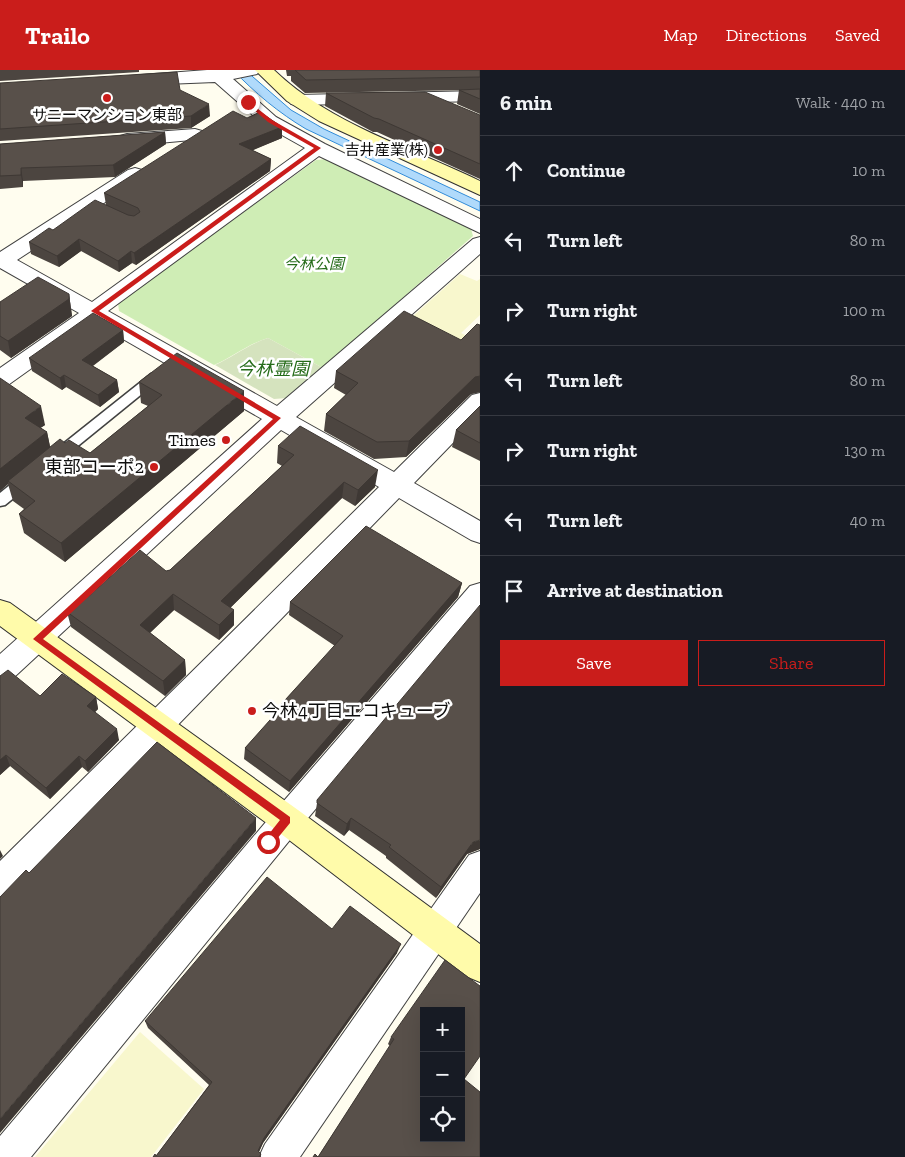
<!DOCTYPE html>
<meta charset="utf-8">
<style>
:root{--surface:#171b24;--page:#242831;--text:#f1f3f6;--muted:#9ea1a6;--line:#363941;--accent:#ca1d1b}
body{margin:0;font-family:"Zilla Slab","Noto Sans JP",serif;background:var(--page);color:var(--text)}
.controls{position:absolute;right:15px;bottom:15px;display:grid;overflow:hidden;border-radius:0px;box-shadow:0 5px 20px #0002}
.controls button{width:45px;height:45px;display:grid;place-items:center;padding:0;border:0;border-bottom:1px solid var(--line);background:var(--surface);color:var(--text);font:25px sans-serif}
.stop{position:absolute;width:15px;height:15px;margin:-11px;border:4px solid #ca1d1b;border-radius:50%;background:#fff}
.stop.end{background:#ca1d1b;border-color:#fff;box-shadow:0 1px 5px #0008}
.list{margin:0;padding:0;list-style:none}
h2{display:flex;justify-content:space-between;align-items:center;height:65px;margin:0;padding:0 20px;font-size:21px}
h2 small{font-size:16px;font-weight:400;color:var(--muted)}
.list li{display:grid;grid-template-columns:32px 1fr auto;gap:15px;align-items:center;box-sizing:border-box;height:70px;padding:0 20px;border-top:1px solid var(--line)}
.list b{display:block;font-size:19px;white-space:nowrap}
.list em{font-size:16px;font-style:normal;color:var(--muted)}
.actions{display:flex;gap:10px;padding:15px 20px}
.actions a{flex:1;padding:11px 0;border:1px solid var(--accent);border-radius:0px;text-align:center;font-size:18px;color:var(--accent)}
.actions .main{background:var(--accent);color:#fff}
.icon{flex:none;width:28px;height:28px;fill:none;stroke:currentColor;stroke-width:2;stroke-linecap:round;stroke-linejoin:round}
.map{position:relative;flex:none;width:480px;height:1087px;overflow:hidden}
header{display:flex;align-items:center;gap:30px;box-sizing:border-box;height:70px;padding:0 25px;background:var(--accent);color:#fff}
header strong{font-size:24px}
nav{display:flex;gap:28px;margin-inline-start:auto;font-size:18px}
main{display:flex}
aside{flex:1;background:var(--surface)}
.map>svg:first-child{display:block}
</style>
<header>
<strong>Trailo</strong>
<nav><a>Map</a><a>Directions</a><a>Saved</a></nav>
</header>
<main>
<div class="map">
<svg width="480" height="1087" viewBox="0 0 480 1087">
<rect width="100%" height="100%" fill="#fffdef"/>
<!-- farmland -->
<g fill="#f8f7cd">
<path d="M460,204L477,211L480,209V245L461,263L471,268L456,283L402,256Z"/>
<path d="M140,962L204,1019L151,1087H35Z"/>
</g>
<!-- green -->
<path fill="#cfedb5" d="M326,89L471,159L473,166L323,298L268,268C248,274 233,287 214,295L119,241L118,233L316,90Z"/>
<!-- cemetery -->
<path fill="#d5e3be" d="M268,268L323,298L287,328L274,329L215,295C233,287 249,274 268,268Z"/>
<!-- water -->
<path fill="#b0dafb" stroke="#318bd8" d="M233,0H245L291,40L324,59L480,132V141L306,59C279,43 255,23 233,0Z"/>
<g fill="none" stroke-linecap="round" stroke-linejoin="round">
<defs>
<g id="lane">
<path d="M155,303L161,307L159,310L63,388H53L51,385L53,382L151,304Z"/>
<path d="M26,405L31,406L33,410L31,414L5,435L0,436V423L21,406Z"/>
</g>
<g id="street">
<path d="M207,0H260L257,4L233,9L276,47L325,74L480,149V163L319,86L108,241L277,336L473,169L480,167V184L296,347L394,402L472,325L480,323V345L414,413L480,451V473L471,470L399,428L12,825L0,830V791L379,417L281,360L10,611L0,614V584L262,349L95,253L8,315L0,317V298L79,243L0,198V182L128,100L135,98L142,100L145,104L142,108L17,190L92,232L305,78L264,55L215,12L141,15L135,14L132,10L135,6L141,5Z"/>
<path d="M480,21V31L297,35L291,34L288,30L291,26L297,25Z"/>
<path d="M195,59L202,61L204,65L202,69L127,76L120,74L118,70L120,66L127,64Z"/>
<path d="M480,513V543L298,760L31,1087H0V1066L276,740L470,516Z"/>
<path d="M480,781V823L300,1087H259L265,1074L469,785Z"/>
</g>
<g id="secondary">
<path d="M255,0H274C331,55 410,77 480,111V125L319,51L287,31Z"/>
<path d="M0,530L10,533L298,740L480,874V912L468,907L276,760L0,556Z"/>
</g>
</defs>
<!-- lane casing -->
<use href="#lane" stroke="#414141" stroke-width="3"/>
<!-- street casing -->
<use href="#street" stroke="#414141" stroke-width="2"/>
<!-- secondary casing -->
<use href="#secondary" stroke="#303030" stroke-width="2"/>
<!-- lane -->
<use href="#lane" fill="#fff" fill-rule="evenodd"/>
<!-- street -->
<use href="#street" fill="#fff" fill-rule="evenodd"/>
<!-- secondary -->
<use href="#secondary" fill="#fffbaa" fill-rule="evenodd"/>
</g>
<!-- wall -->
<g fill="#4c4540">
<path d="M0,0H139V2L0,11Z"/>
<path d="M286,0H480V44L457,34L459,20H468L305,23L291,11V6H287Z"/>
<path d="M0,13L180,20L210,46L191,58L0,71Z"/>
<path d="M326,23L480,45V109L377,62H373L325,36Z"/>
<path d="M247,48L282,57V68L252,80L271,89L270,101L136,195L132,193L119,202L81,181L59,197L31,184L29,172L53,160L106,135L104,123Z"/>
<path d="M165,62L166,74L115,107L23,111V117L0,119V74Z"/>
<path d="M69,224L72,246L11,288L0,280V232Z"/>
<path d="M480,255V322L471,324L406,387L374,389L324,361L326,344L346,325L334,318L336,301L461,270Z"/>
<path d="M123,260L124,272L93,296L117,310L119,322L100,337L66,317L62,320L32,301L29,288Z"/>
<path d="M0,308L45,355L40,358L47,362L50,377L65,373L90,383L148,336L141,333L139,312L244,341L65,492L24,463L19,444L24,439L13,431L8,414L0,421Z"/>
<path d="M480,336V391L452,377L456,360Z"/>
<path d="M278,376L375,417L355,436L342,428L230,538L234,555L219,570L174,540L150,563L185,590L186,605L165,626L71,557L67,542L89,526L170,500L282,396L277,393Z"/>
<path d="M462,513L458,527L289,722L244,689L245,678L276,644V640L335,576L289,545L290,532Z"/>
<path d="M0,606L40,626L96,627L98,639L95,642L119,670L88,702L82,697L50,729L10,696L0,705Z"/>
<path d="M317,733L480,779L467,784L436,828L386,788V786L349,760L344,766L315,746Z"/>
<path d="M332,859L397,883L263,1073L259,1082L261,1084V1087H153L156,1086L209,1015L148,958L145,951Z"/>
<path d="M391,967L464,1009L318,1087L390,976L388,974Z"/>
</g>
<!-- shaded-wall -->
<g fill="#3e3834">
<path d="M209,34L210,46L191,58V46Z"/>
<path d="M282,57V68L239,86V74Z"/>
<path d="M165,62L166,74L115,107L113,95Z"/>
<path d="M271,89L270,101L136,195L134,183Z"/>
<path d="M21,98L23,111V117L21,105Z"/>
<path d="M79,169L81,181L59,197L57,186Z"/>
<path d="M131,181L132,193L119,202L118,191Z"/>
<path d="M69,224L72,246L11,288L8,271Z"/>
<path d="M123,260L124,272L84,302L82,290Z"/>
<path d="M64,305L66,317L62,320L60,308Z"/>
<path d="M480,306V322L471,324L406,387L409,371L475,307Z"/>
<path d="M117,310L119,322L100,337L98,325Z"/>
<path d="M244,321V341L65,492L61,473Z"/>
<path d="M41,336L45,355L29,366L25,348Z"/>
<path d="M47,362L51,381L8,411V414L0,421V399Z"/>
<path d="M378,400L375,417L355,436L358,420Z"/>
<path d="M344,412L342,428L221,547V531Z"/>
<path d="M462,513L458,527L289,722L290,711Z"/>
<path d="M173,524L174,540L142,570L140,555Z"/>
<path d="M234,540V555L219,570V555Z"/>
<path d="M185,590L186,605L165,626L163,611Z"/>
<path d="M96,627L98,639L90,647L87,636Z"/>
<path d="M117,659L119,670L88,702L85,691Z"/>
<path d="M6,685L10,696L0,705V690Z"/>
<path d="M79,686L82,697L50,729L46,718Z"/>
<path d="M256,748V761L0,1063V1049Z"/>
<path d="M351,748L349,760L344,766L347,754Z"/>
<path d="M480,770V779L467,784L436,828L441,817L473,772Z"/>
<path d="M0,780L3,786L0,789Z"/>
<path d="M401,874L397,883L263,1073L257,1086L258,1081L264,1068Z"/>
</g>
<!-- building -->
<g fill="#58504a" stroke="#3e3834" fill-rule="evenodd">
<path d="M295,0H480V7L306,10Z"/>
<path d="M177,2L180,20L209,34L191,46L0,59V13Z"/>
<path d="M480,19V29L459,20Z"/>
<path d="M425,22L480,45V94L379,49L374,48L326,23Z"/>
<path d="M233,41L247,48L260,42L282,57L239,74L271,89L134,183L131,181L118,191L79,169L57,186L29,172L49,158L53,160L95,130L128,145L134,146L140,142L138,138L104,123Z"/>
<path d="M165,62L113,95L21,98V105L0,106V74Z"/>
<path d="M38,207L69,224V229L8,271L0,266V232Z"/>
<path d="M404,241L461,270L477,254L480,255V306L475,307L409,371L377,372L326,344L358,313L336,301Z"/>
<path d="M93,243L123,260L82,290L117,310L98,325L64,305L60,308L29,288Z"/>
<path d="M177,283L244,321L61,473L19,444L35,431L8,411L60,369L65,373L69,370L90,383L162,325L139,312Z"/>
<path d="M0,308L41,336L25,348L47,362L0,399Z"/>
<path d="M480,336V373L456,360Z"/>
<path d="M300,356L378,400L358,420L344,412L221,531L234,540L219,555L173,524L140,555L185,590L163,611L67,542L85,525L89,526L140,480L166,501L170,500L294,385L278,376Z"/>
<path d="M366,456L462,513L290,711L245,678L278,641L276,640L343,566L290,532Z"/>
<path d="M480,535V770L473,772L441,817L389,777L391,775L351,748L347,754L317,733V730Z"/>
<path d="M8,600L40,626L62,604L96,627L87,636L117,659L85,691L79,686L46,718L6,685L0,690V606Z"/>
<path d="M157,672L256,748L0,1049V827L26,800L29,803Z"/>
<path d="M267,807L332,859L350,836L401,874L264,1068L258,1081L261,1084L259,1087H153L155,1084L156,1086L212,1012L145,951Z"/>
<path d="M445,890L480,916V986L464,1009L480,1022V1087H313L315,1084L318,1087L394,969L391,967ZM424,941H461V1068H424Z"/>
</g>
<!-- route -->
<path fill="#ca1d1b" d="M248,31L272,50L321,78L99,241L281,348L43,569L290,747V753L272,775L268,776L265,775V769L280,750L33,569L273,349L91,241L314,78L268,52L246,33Z"/>
<!-- markers -->
<g fill="#ca1d1b" stroke="#fff" stroke-width="2">
<circle cx="107" cy="28" r="5"/>
<circle cx="438" cy="80" r="5"/>
<circle cx="226" cy="370" r="5"/>
<circle cx="154" cy="397" r="5"/>
<circle cx="252" cy="641" r="5"/>
</g>
<g text-anchor="middle" stroke-width="5" stroke-linejoin="round" paint-order="stroke">
<!-- far-poi labels -->
<g font-size="15" fill="#0e0e0e" stroke="#fff">
<text x="107" y="50">サニーマンション東部</text>
<text x="428" y="85" text-anchor="end">吉井産業(株)</text>
</g>
<!-- far-park labels -->
<g font-size="15" font-style="italic" fill="#256c19" stroke="#fff">
<text x="314" y="199">今林公園</text>
</g>
<!-- park labels -->
<g font-size="18" font-style="italic" fill="#256c19" stroke="#fff">
<text x="273" y="305">今林霊園</text>
</g>
<!-- poi labels -->
<g font-size="18" fill="#0e0e0e" stroke="#fff" text-anchor="end">
<text x="216" y="376">Times</text>
<text x="144" y="403">東部コーポ2</text>
<text x="262" y="647" text-anchor="start">今林4丁目エコキューブ</text>
</g>
</g>
</svg>
<div class="controls">
<button>+</button>
<button>−</button>
<button><svg class="icon" aria-label="locate" viewBox="0 0 24 24"><circle cx="12" cy="12" r="6"/><path d="M12 2v4M12 18v4M2 12h4M18 12h4"/></svg></button>
</div>
<div class="stop" style="left:268px;top:772px"></div>
<div class="stop end" style="left:248px;top:32px"></div>
</div>
<aside>
<h2>6 min<small>Walk · 440 m</small></h2>
<ul class="list">
<li><svg class="icon" aria-label="ahead" viewBox="0 0 24 24"><path d="M12 20V5M6 11l6-6 6 6"/></svg><div><b>Continue</b></div><em>10 m</em></li>
<li><svg class="icon" aria-label="left" viewBox="0 0 24 24"><path d="M17 20v-9H6M10 6l-5 5 5 5"/></svg><div><b>Turn left</b></div><em>80 m</em></li>
<li><svg class="icon" aria-label="right" viewBox="0 0 24 24"><path d="M7 20v-9h11M14 6l5 5-5 5"/></svg><div><b>Turn right</b></div><em>100 m</em></li>
<li><svg class="icon" aria-label="left" viewBox="0 0 24 24"><path d="M17 20v-9H6M10 6l-5 5 5 5"/></svg><div><b>Turn left</b></div><em>80 m</em></li>
<li><svg class="icon" aria-label="right" viewBox="0 0 24 24"><path d="M7 20v-9h11M14 6l5 5-5 5"/></svg><div><b>Turn right</b></div><em>130 m</em></li>
<li><svg class="icon" aria-label="left" viewBox="0 0 24 24"><path d="M17 20v-9H6M10 6l-5 5 5 5"/></svg><div><b>Turn left</b></div><em>40 m</em></li>
<li><svg class="icon" aria-label="arrive" viewBox="0 0 24 24"><path d="M6 21V4h12l-3 4 3 4H6"/></svg><div><b>Arrive at destination</b></div></li>
</ul>
<div class="actions"><a class="main">Save</a><a>Share</a></div>
</aside>
</main>
